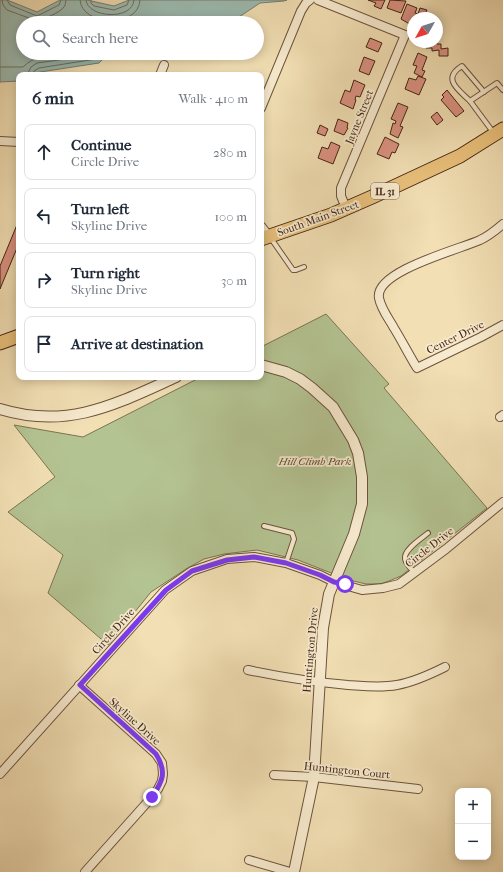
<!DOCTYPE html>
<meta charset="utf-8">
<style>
:root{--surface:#fff;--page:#f6f6f7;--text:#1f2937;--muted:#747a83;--line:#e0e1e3}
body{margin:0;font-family:"IM FELL French Canon",serif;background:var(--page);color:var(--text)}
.controls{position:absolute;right:12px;bottom:12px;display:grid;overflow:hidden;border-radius:8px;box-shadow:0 2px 10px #0003}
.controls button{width:36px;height:36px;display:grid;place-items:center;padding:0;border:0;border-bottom:1px solid var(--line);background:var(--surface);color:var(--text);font:20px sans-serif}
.compass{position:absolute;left:407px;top:12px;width:36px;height:36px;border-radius:50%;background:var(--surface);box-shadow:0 2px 10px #0003;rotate:231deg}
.stop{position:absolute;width:12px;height:12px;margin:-9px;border:3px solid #7c3aed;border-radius:50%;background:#fff}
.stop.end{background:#7c3aed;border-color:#fff;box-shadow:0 1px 4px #0008}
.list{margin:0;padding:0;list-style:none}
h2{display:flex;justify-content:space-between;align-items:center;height:52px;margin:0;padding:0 16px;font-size:17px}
h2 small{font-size:13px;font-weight:400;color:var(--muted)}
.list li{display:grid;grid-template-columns:26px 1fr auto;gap:12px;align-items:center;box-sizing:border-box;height:56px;margin:0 8px 8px;padding:0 8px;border:1px solid var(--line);border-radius:8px}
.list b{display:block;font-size:15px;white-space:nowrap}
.list p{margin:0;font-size:13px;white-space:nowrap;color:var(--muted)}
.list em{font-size:13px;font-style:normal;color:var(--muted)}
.icon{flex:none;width:22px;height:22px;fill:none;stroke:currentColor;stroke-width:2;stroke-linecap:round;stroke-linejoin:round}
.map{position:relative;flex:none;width:503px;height:872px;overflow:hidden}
.search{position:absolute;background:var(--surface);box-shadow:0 2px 10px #0003;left:16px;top:16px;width:248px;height:44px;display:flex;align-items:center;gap:10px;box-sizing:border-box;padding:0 14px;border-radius:22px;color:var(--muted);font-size:15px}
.panel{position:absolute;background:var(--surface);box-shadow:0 2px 10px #0003;left:16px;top:72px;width:248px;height:308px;border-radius:8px}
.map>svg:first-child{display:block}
</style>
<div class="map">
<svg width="503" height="872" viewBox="0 0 503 872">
<rect width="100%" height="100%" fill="#f2dfb4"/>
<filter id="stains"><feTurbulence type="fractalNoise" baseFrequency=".005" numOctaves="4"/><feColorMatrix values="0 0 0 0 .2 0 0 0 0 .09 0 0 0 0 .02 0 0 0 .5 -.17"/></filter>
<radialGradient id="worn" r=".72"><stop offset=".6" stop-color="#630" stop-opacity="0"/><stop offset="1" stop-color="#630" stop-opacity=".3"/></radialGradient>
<!-- green -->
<path fill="#b4c392" stroke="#7a7453" d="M326,314L389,384L384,388L487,508L401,576L389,581L380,584H366L349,580L298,560L257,550L224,554L204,559L186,569L151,592L108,645L48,593L63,555L8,512L55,477L14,425L83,437L201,377H261V347Z"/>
<!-- water -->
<path fill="#9cbcb3" stroke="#787f73" d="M0,0H7L37,12L60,0H87L114,6L129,0H287L284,1L260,3L230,23H23V53H138L121,59L105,57L99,63L40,72L34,75H19V81L0,82Z"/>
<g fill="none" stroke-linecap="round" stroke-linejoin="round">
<!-- shore -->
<g stroke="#6e7064" stroke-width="1">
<path d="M2,0L3,5L7,10L37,21C42,20 61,12 64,7C66,4 65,3 66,0"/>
<path d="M7,0L10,5L37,16L59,5L61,0"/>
<path d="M80,0C81,26 139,29 140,0"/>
<path d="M86,0C87,18 133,21 134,0"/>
<path d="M91,0V3L94,6L114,10L127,5L129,0"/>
<path d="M0,67H23C34,56 48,55 62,53"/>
<path d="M27,75L31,67L37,63L94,55L96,53"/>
<path d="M33,75L34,71L39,68L96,59L104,53"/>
</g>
</g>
<!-- building -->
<g fill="#db9181" stroke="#412414">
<path d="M368,0H385L381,9L374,6L376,3Z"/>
<path d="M390,0L406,1L401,13L387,8Z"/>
<path d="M407,4L417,8L415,13L418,14L420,8L427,10L423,18H413V26L401,19Z"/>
<path d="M370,38L382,43L378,52L366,47Z"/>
<path d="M423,42H436L437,44H441V49L448,48V56H439V50L432,51V48H426V45H423Z"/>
<path d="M418,53L427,57L422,70L425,71L422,77L414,73L417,66L413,65Z"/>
<path d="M364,57L375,61L369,75L359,71Z"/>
<path d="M418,76L426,79L419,95L405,89L409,78L416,80Z"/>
<path d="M354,80L365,85L360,97L356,96L355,100H356L353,109L340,103L345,90L350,92Z"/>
<path d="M447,90L464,111L456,117L441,100L444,97L442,95Z"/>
<path d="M398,103L408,107L400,126L403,127L398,138L390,134L393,123L395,124L396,121L391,119Z"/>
<path d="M437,112L443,120L437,125L431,117Z"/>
<path d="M338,119L348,123L347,128H348L344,135L334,131Z"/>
<path d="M320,125L328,129L325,136L317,133Z"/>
<path d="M385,137L399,144L395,153L392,152L389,159L377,154Z"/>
<path d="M331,142L340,146L333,164L318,158L322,147L328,149Z"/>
<path d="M19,220V249L17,248L0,289V266Z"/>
</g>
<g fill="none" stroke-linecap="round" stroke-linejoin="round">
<defs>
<g id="service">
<path d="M470,101C459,90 441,79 462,66L484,92"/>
<path d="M493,132L470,101L497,83L503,90"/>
<path d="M270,237L293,270H296L304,267"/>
<path d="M264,526L292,533L294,539L286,563"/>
<path d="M414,572C411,569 406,564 405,559C403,550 422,538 428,533"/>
</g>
<g id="minor">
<path d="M318,0L405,35L341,188V196L346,208"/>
<path d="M160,75L164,65"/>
<path d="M261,108L301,11L306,3L310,0"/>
<path d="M0,141L19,142"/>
<path d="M503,224C496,230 489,236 480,240C461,249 374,271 379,298C381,309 389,319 394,328C402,341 409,355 417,368L481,337L503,325"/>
<path d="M261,226L269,236"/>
<path d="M500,417L503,415"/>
<path d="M248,670C281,677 314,682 348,685C364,686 381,688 397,685C414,682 429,675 445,667"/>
<path d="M79,685L156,754L162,763L163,774L162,781L158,789L152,797L85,872"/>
<path d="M0,774L165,590L192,571L227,559L254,557L286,563L320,575L334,582L362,590L383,588L399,584L446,549L503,502"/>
<path d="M274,775L314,777L418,789"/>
<path d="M249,860L290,872"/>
</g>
<g id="tertiary">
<path d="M261,365L286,372L300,379L312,388L333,407L353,440L358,453L362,477V504L354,534L329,594L323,628L314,777L294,872"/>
<path d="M0,409C68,430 116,404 176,377"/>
</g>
<g id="primary">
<path d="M261,239L331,215L372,197L460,156L503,129"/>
<path d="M0,343L19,336"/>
</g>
</defs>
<!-- service casing -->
<use href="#service" stroke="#6d533c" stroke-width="6"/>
<!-- minor casing -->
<use href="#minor" stroke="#6d533c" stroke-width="10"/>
<!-- tertiary casing -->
<use href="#tertiary" stroke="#6d533c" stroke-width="12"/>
<!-- primary casing -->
<use href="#primary" stroke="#412414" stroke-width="15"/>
<!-- service -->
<use href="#service" stroke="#f7eace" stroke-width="4"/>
<!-- minor -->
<use href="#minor" stroke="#f7eace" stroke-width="8"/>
<!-- tertiary -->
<use href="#tertiary" stroke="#f7eace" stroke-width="10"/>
<!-- primary -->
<use href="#primary" stroke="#e9c07a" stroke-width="13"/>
</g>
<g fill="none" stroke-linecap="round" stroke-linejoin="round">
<!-- route -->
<path stroke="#7c3aed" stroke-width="5" d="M152,797C163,781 167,772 156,754L80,685L166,590L192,571L227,560L254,557L286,563L320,575L334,582L345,584"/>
</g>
<g text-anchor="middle" stroke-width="3.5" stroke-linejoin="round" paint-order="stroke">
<!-- shield labels -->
<rect fill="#f7eace" stroke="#785f4c" stroke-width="1" x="371" y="183" width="28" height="16" rx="3"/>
<g font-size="10" font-weight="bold" fill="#412414">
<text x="385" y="195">IL 31</text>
</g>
<!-- street labels -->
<g font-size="11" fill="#412414" stroke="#f7eace">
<text transform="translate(359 117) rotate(-68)" y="4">Jayne Street</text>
<text transform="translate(318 218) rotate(-20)" y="4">South Main Street</text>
<text transform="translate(455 337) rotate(-26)" y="4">Center Drive</text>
<text transform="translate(429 547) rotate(-38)" y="4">Circle Drive</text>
<text transform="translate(113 631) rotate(-48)" y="4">Circle Drive</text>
<text transform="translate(310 650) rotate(-85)" y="4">Huntington Drive</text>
<text transform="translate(135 721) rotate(42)" y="4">Skyline Drive</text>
<text transform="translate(347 770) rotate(6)" y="4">Huntington Court</text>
</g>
<!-- park labels -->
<g font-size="11" font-style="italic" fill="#5e4c34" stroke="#f7eace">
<text x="315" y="465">Hill Climb Park</text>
</g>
</g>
<rect width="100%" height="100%" filter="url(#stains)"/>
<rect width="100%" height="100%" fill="url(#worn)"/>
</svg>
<div class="controls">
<button>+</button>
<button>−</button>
</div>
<svg class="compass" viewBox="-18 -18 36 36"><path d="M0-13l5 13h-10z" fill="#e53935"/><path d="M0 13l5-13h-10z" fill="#747a83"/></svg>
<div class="stop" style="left:345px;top:584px"></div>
<div class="stop end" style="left:152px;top:797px"></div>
<div class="search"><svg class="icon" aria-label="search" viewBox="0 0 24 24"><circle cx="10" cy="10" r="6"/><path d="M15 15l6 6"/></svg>Search here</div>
<section class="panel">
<h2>6 min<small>Walk · 410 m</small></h2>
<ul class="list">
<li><svg class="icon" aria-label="ahead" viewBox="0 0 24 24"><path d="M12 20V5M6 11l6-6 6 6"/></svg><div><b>Continue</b><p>Circle Drive</p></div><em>280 m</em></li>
<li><svg class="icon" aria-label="left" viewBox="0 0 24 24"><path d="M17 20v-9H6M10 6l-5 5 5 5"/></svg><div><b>Turn left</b><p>Skyline Drive</p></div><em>100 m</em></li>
<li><svg class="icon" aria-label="right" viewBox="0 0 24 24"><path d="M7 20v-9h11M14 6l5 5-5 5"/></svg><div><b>Turn right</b><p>Skyline Drive</p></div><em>30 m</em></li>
<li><svg class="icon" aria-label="arrive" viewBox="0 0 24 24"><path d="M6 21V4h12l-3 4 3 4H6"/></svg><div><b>Arrive at destination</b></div></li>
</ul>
</section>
</div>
